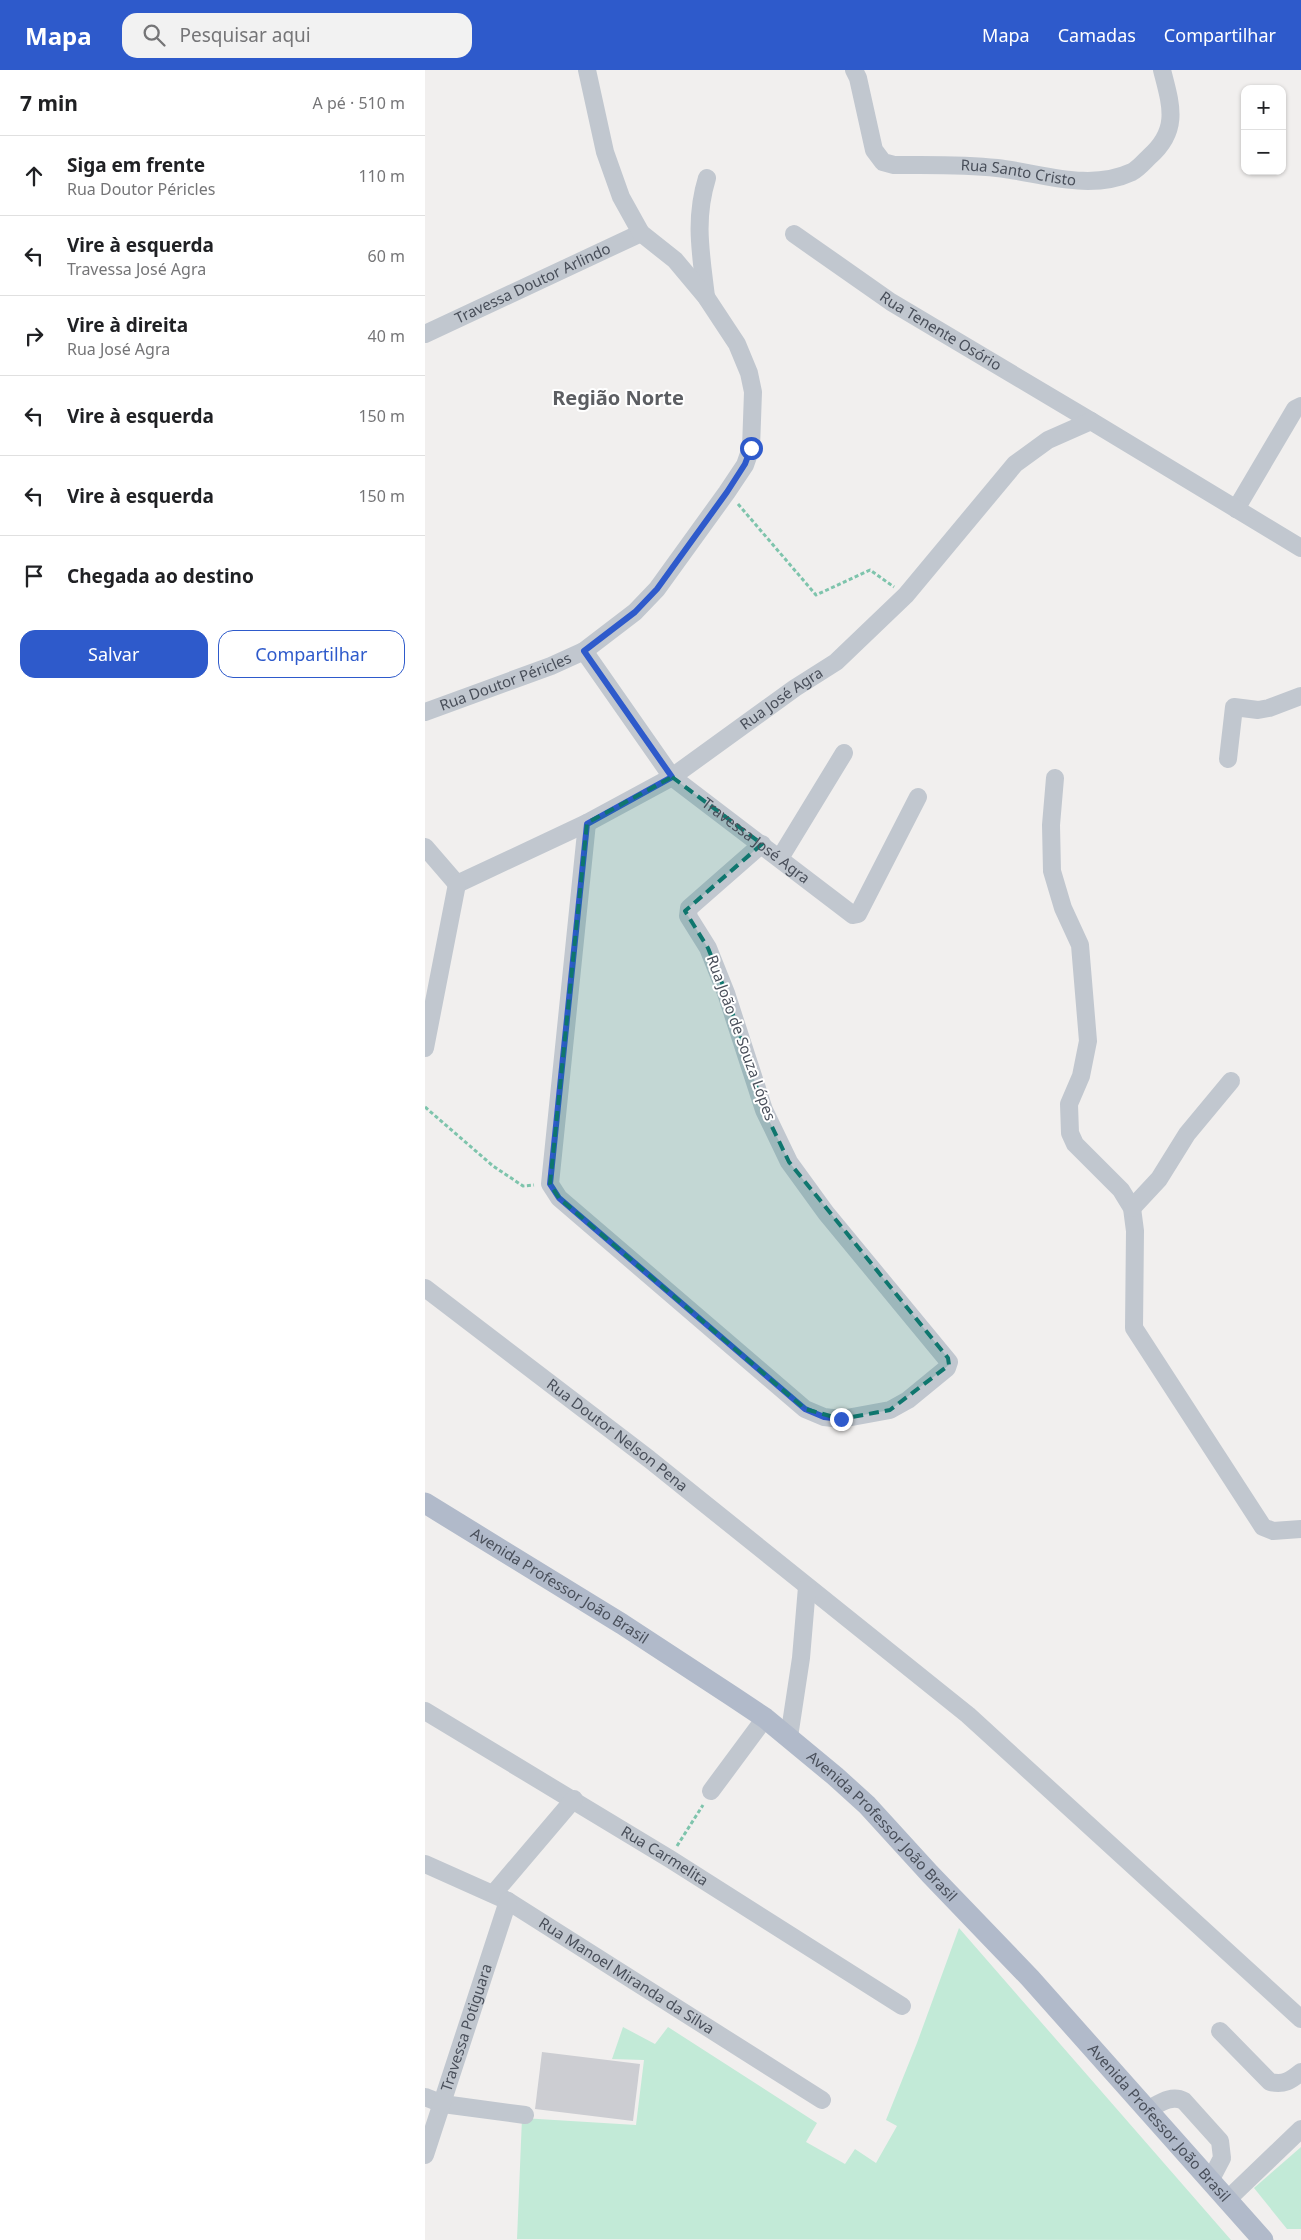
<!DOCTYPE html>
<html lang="pt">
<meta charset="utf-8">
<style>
:root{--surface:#fff;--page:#f2f2f2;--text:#202124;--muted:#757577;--line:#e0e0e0;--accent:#2e5acb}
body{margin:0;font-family:"Noto Sans",sans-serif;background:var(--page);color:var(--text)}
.controls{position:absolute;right:15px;top:15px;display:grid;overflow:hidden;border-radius:10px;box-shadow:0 1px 4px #0004}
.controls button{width:45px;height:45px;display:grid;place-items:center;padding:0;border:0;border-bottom:1px solid var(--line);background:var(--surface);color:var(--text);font:25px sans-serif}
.stop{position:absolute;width:15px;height:15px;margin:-11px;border:4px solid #2e5acb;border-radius:50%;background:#fff}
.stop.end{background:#2e5acb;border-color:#fff;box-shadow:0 1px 5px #0008}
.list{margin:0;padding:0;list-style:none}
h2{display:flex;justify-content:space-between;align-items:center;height:65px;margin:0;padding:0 20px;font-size:21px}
h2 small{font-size:16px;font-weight:400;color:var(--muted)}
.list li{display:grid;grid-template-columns:32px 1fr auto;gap:15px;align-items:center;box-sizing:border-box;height:80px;padding:0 20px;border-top:1px solid var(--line)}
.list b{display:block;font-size:19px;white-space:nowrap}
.list p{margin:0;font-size:16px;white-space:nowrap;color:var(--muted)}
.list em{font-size:16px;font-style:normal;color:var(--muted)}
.actions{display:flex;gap:10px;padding:15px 20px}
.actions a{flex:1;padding:11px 0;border:1px solid var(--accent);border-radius:15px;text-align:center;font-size:18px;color:var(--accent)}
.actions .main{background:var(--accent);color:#fff}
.icon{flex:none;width:28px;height:28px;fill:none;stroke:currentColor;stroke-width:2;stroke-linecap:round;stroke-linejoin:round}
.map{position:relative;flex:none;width:876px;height:2170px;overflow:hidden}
header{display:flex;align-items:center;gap:30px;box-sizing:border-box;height:70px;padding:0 25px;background:var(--accent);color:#fff}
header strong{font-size:24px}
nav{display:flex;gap:28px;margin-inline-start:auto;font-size:18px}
.search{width:350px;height:45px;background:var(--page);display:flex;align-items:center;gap:12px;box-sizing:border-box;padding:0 18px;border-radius:15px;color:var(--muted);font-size:19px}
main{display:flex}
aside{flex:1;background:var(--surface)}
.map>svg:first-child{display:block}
</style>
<header>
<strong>Mapa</strong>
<div class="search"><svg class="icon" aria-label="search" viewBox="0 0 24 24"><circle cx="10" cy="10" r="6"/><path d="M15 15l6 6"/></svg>Pesquisar aqui</div>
<nav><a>Mapa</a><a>Camadas</a><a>Compartilhar</a></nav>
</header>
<main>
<aside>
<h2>7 min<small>A pé · 510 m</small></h2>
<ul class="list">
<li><svg class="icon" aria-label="ahead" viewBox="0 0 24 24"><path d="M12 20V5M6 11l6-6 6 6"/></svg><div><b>Siga em frente</b><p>Rua Doutor Péricles</p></div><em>110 m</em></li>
<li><svg class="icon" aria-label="left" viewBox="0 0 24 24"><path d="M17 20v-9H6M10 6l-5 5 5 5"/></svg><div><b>Vire à esquerda</b><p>Travessa José Agra</p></div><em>60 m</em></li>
<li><svg class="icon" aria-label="right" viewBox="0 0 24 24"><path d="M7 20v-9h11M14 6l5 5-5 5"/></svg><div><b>Vire à direita</b><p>Rua José Agra</p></div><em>40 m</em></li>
<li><svg class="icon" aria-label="left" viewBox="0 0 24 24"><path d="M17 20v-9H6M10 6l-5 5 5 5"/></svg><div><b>Vire à esquerda</b></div><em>150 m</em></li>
<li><svg class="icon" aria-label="left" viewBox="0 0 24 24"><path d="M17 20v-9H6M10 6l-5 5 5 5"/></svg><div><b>Vire à esquerda</b></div><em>150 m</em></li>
<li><svg class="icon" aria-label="arrive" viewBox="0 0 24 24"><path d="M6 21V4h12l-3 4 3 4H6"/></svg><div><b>Chegada ao destino</b></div></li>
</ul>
<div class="actions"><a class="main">Salvar</a><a>Compartilhar</a></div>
</aside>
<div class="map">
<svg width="876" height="2170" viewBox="0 0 876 2170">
<rect width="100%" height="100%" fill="#f1efee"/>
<!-- green -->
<g fill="#c2ead7">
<path d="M534,1858L806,2170L92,2169L97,2048L211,2055L219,1990L187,1989L198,1957L230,1974L243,1957L392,2053L381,2072L420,2094L430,2079L451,2093L472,2056L461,2050L492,1973Z"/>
<path d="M876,2077V2159H862L829,2118Z"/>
</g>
<!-- building -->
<path fill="#cccdd2" d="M117,1982L215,1994L208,2051L110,2039Z"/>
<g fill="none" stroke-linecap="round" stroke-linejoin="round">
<!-- path -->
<g stroke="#7ec4ac" stroke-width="3" stroke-dasharray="4 2.5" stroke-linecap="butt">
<path d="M313,434L391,525L445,500L469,517"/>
<path d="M0,1037L68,1096L98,1116L109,1115"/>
<path d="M252,1776L278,1735"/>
</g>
<!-- minor -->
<g stroke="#c1c7cf" stroke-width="18">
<path id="s1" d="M429,0L433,8L449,80L458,92L469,95C503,95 538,94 572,98C616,103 664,122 707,102C713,99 719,92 724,87C755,60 746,35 737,0"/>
<path id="s2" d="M369,164L466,232L666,351"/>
<path d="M281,227C276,184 269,150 282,108"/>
<path id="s3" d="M0,264L216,163"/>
<path d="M811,439L870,339L876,336"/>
<path id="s4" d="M159,581L247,707L428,845L433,844L493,727"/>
<path id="s5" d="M0,642L126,596L159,581L210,542L232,519L302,422L320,395L326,378L328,322L324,303L312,274L281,227L250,190L216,163L196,127L180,82L162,0"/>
<path d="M803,689L809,637L833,640L844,638L876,626"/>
<path d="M630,708L626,755L627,801L638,838L655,875L663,971L656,1006L644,1034L645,1063L650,1074L696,1120L707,1138L710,1161L709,1258L838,1457L848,1461L876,1459"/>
<path d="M162,753L125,1114L134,1128L380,1339L399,1347L416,1349L465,1340L483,1330L522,1298L524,1292L401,1143L364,1092L339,1040L301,923L283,878L263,846L264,838L337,774"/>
<path d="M0,777L32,814"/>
<path d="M355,788L419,683"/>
<path id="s6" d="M32,814L162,753L247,707L370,618L411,592L481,525L590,394L623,370L666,351L876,478"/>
<path d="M0,978L32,814"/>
<path d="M707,1138L734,1109L762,1064L806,1011"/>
<path id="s7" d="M0,1218L224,1389L543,1645L876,1949"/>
<path id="s8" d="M0,1641L245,1789L477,1936"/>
<path d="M364,1667L376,1588L382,1517"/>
<path d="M286,1721L340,1648"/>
<path id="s9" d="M0,1794L83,1831L397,2030"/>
<path d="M69,1823L149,1729"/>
<path d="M795,1961L845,2012C859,2015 865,2011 876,2002"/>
<path d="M0,2027L18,2034L100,2045"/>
<path d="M722,2040C734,2034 746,2024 759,2031L795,2071L797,2088L785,2111"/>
<path id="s10" d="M0,2085L83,1831"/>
<path d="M802,2130L876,2059"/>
</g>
<!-- major -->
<path stroke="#b1baca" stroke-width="21" id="s11" d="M0,1433L197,1554L307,1626L340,1648L410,1706L442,1735L505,1804L605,1908L838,2170"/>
</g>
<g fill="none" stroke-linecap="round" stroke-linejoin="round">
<!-- route -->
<path stroke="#2e5acb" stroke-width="6" d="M326,378L320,394L302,422L232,519L210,542L159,581L247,707L162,754L125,1114L134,1128L380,1339L399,1347L416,1349"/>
</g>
<!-- marked area -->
<path fill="#0f766e" fill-opacity="0.2" stroke="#0f766e" stroke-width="4" stroke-dasharray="10 6" stroke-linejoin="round" d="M247,707L337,774L260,841L283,878L301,923L339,1040L364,1092L523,1288L524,1295L465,1340L416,1349L380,1339L134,1128L125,1114L162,753Z"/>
<g text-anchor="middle" stroke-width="4" stroke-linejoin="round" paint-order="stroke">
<!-- street labels -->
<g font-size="15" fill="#494f5a" stroke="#fff">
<text dy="5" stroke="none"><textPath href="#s1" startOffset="234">Rua Santo Cristo</textPath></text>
<text dy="5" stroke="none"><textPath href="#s3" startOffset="119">Travessa Doutor Arlindo</textPath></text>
<text dy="5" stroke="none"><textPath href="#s2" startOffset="176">Rua Tenente Osório</textPath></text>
<text dy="5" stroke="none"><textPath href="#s5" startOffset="86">Rua Doutor Péricles</textPath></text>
<text dy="5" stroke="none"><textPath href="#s6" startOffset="375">Rua José Agra</textPath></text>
<text dy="5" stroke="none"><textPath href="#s4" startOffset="259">Travessa José Agra</textPath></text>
<text transform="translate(316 968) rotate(70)" y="5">Rua João de Souza Lópes</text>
<text dy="5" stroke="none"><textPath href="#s7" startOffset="242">Rua Doutor Nelson Pena</textPath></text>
<text dy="5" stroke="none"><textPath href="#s11" startOffset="158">Avenida Professor João Brasil</textPath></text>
<text dy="5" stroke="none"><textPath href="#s11" startOffset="562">Avenida Professor João Brasil</textPath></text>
<text dy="5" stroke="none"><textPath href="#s8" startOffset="280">Rua Carmelita</textPath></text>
<text dy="5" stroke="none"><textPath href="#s9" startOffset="231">Rua Manoel Miranda da Silva</textPath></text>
<text dy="5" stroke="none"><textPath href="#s10" startOffset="134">Travessa Potiguara</textPath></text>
<text dy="5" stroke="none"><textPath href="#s11" startOffset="968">Avenida Professor João Brasil</textPath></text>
</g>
<!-- district labels -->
<g font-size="20" font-weight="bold" fill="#5c5e62" stroke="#fff">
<text x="193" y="335">Região Norte</text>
</g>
</g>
</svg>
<div class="controls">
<button>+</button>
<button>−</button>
</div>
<div class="stop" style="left:326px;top:378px"></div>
<div class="stop end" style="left:416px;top:1349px"></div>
</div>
</main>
